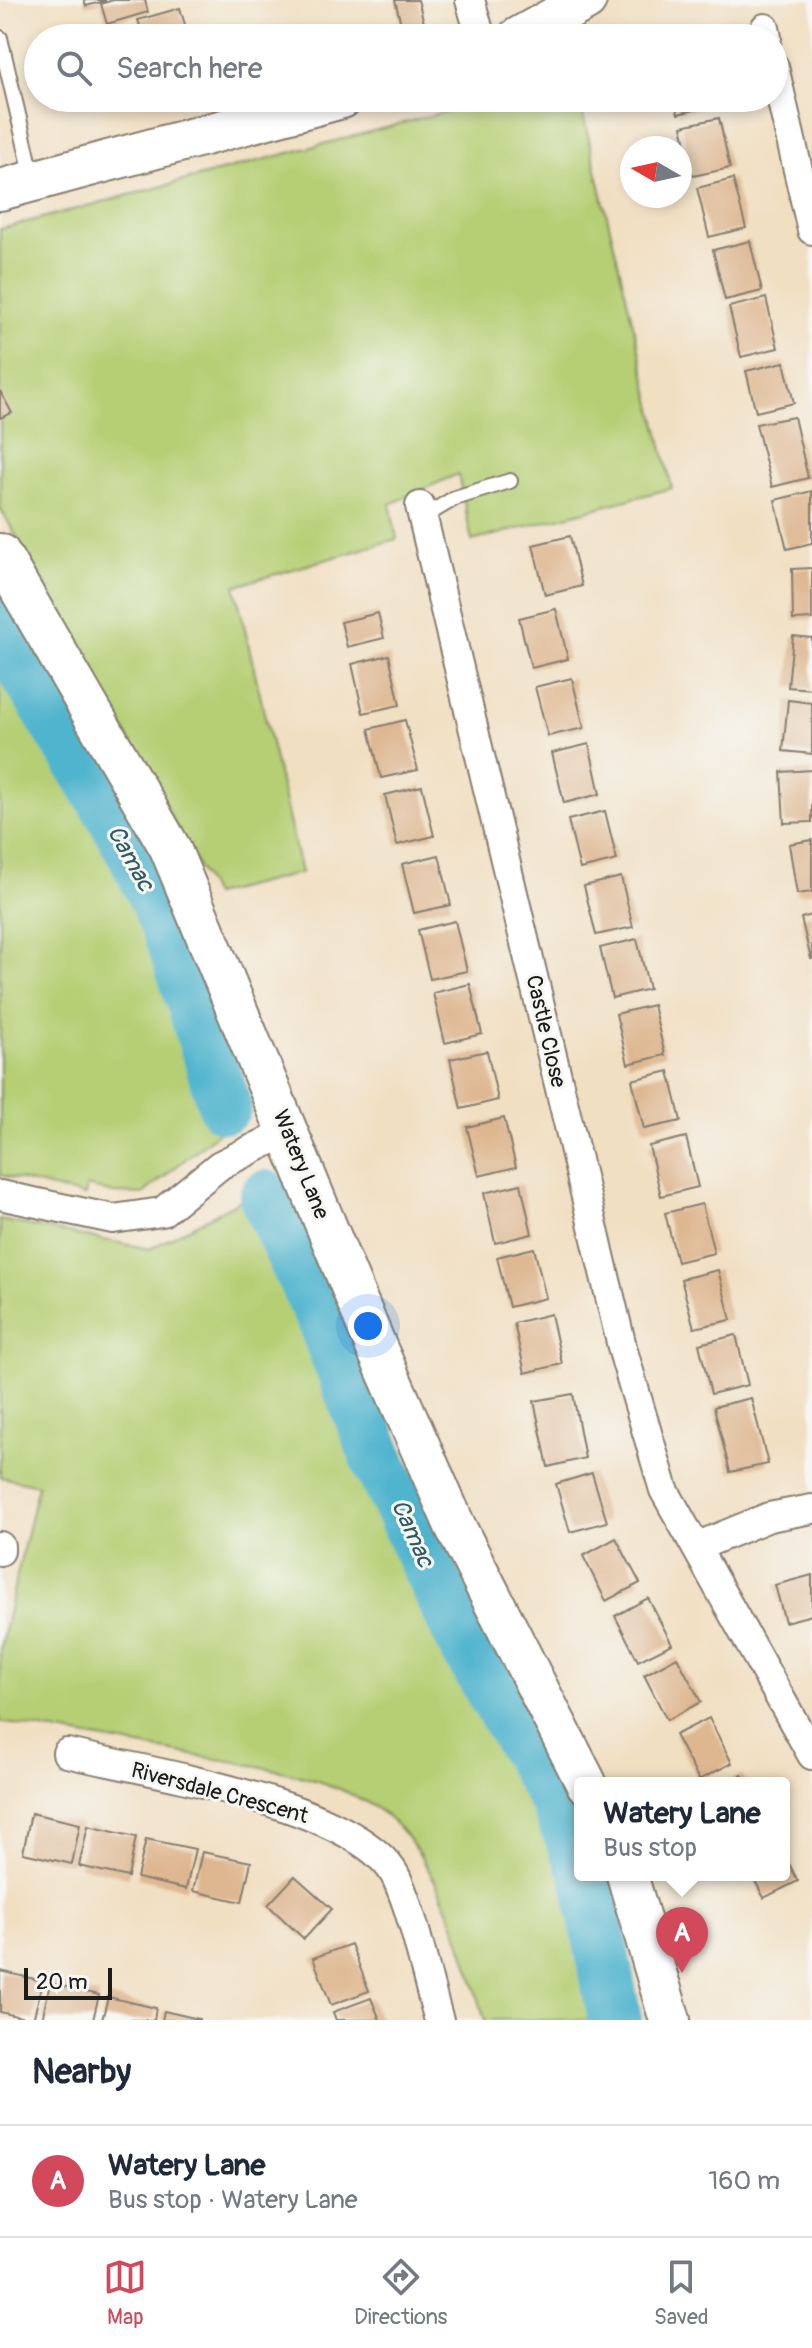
<!DOCTYPE html>
<meta charset="utf-8">
<style>
:root{--surface:#fff;--page:#f6f6f7;--text:#1f2937;--muted:#747a83;--line:#e0e1e3;--accent:#d1495b}
body{margin:0;font-family:Pangolin,sans-serif;background:var(--page);color:var(--text)}
.compass{position:absolute;left:620px;top:136px;width:72px;height:72px;border-radius:50%;background:var(--surface);box-shadow:0 4px 12px #0003;rotate:279deg}
.scale{position:absolute;left:24px;bottom:20px;width:88px;box-sizing:border-box;padding-left:8px;border:4px solid #1c1c1c;border-top:0;font-size:22px;line-height:28px;white-space:nowrap;color:#1c1c1c;-webkit-text-stroke:6px #f6f6f2;paint-order:stroke}
.you{position:absolute;left:368px;top:1326px;width:28px;height:28px;margin:-20px;border:6px solid #fff;border-radius:50%;background:#1a73e8;box-shadow:0 0 0 12px #1a73e833}
.badge{display:grid;place-items:center;width:52px;height:52px;border-radius:50%;background:var(--accent);color:#fff;font-size:26px;font-weight:700}
.pin{position:absolute;translate:-50% -66px;filter:drop-shadow(0 2px 4px #0008)}
.pin::after{content:'';position:absolute;top:42px;width:28px;height:24px;background:inherit;clip-path:polygon(0 0,100% 0,50% 100%)}
.popup{position:absolute;left:574px;top:1777px;width:216px;height:104px;box-sizing:border-box;display:grid;place-content:center;border-radius:8px;background:var(--surface);filter:drop-shadow(0 2px 6px #0005);font-size:26px;white-space:nowrap;color:var(--muted)}
.popup b{font-size:30px;color:var(--text)}
.popup::after{content:'';position:absolute;left:50%;top:100%;margin-left:-16px;border:16px solid transparent;border-top-color:var(--surface)}
.list{margin:0;padding:0;list-style:none}
h2{display:flex;justify-content:space-between;align-items:center;height:104px;margin:0;padding:0 32px;font-size:34px}
h2 small{font-size:26px;font-weight:400;color:var(--muted)}
.list li{display:grid;grid-template-columns:52px 1fr auto;gap:24px;align-items:center;box-sizing:border-box;height:112px;padding:0 32px;border-top:2px solid var(--line)}
.list b{display:block;font-size:30px;white-space:nowrap}
.list p{margin:0;font-size:26px;white-space:nowrap;color:var(--muted)}
.list em{font-size:26px;font-style:normal;color:var(--muted)}
.icon{flex:none;width:44px;height:44px;fill:none;stroke:currentColor;stroke-width:2;stroke-linecap:round;stroke-linejoin:round}
.map{position:relative;flex:none;width:812px;height:2020px;overflow:hidden}
.search{position:absolute;background:var(--surface);box-shadow:0 4px 12px #0003;left:24px;right:24px;top:24px;height:88px;display:flex;align-items:center;gap:20px;box-sizing:border-box;padding:0 28px;border-radius:44px;color:var(--muted);font-size:30px}
.sheet{height:216px;background:var(--surface)}
nav{display:flex;justify-content:space-around;align-items:center;box-sizing:border-box;height:112px;border-top:2px solid var(--line);background:var(--surface);font-size:22px;color:var(--muted)}
nav a{display:grid;justify-items:center;gap:4px}
nav .on{color:var(--accent)}
.map>svg:first-child{display:block}
</style>
<div class="map">
<svg width="812" height="2020" viewBox="0 0 812 2020">
<rect width="100%" height="100%" fill="#f6f6f2"/>
<filter id="ink" filterUnits="userSpaceOnUse"><feTurbulence type="fractalNoise" baseFrequency=".0125" numOctaves="2"/><feDisplacementMap in="SourceGraphic" scale="16" xChannelSelector="R" yChannelSelector="G"/><feConvolveMatrix kernelMatrix="1 2 1 2 8 2 1 2 1" color-interpolation-filters="sRGB"/></filter>
<filter id="wash" filterUnits="userSpaceOnUse"><feTurbulence type="fractalNoise" baseFrequency=".006" numOctaves="4" result="noise"/><feDisplacementMap in="SourceGraphic" scale="32" xChannelSelector="R" yChannelSelector="G"/><feGaussianBlur stdDeviation="1.8" result="paint"/><feColorMatrix in="noise" values="0 0 0 0 0 0 0 0 0 0 0 0 0 0 0 0 0 1.4 0 .05"/><feComposite in="paint" operator="in"/></filter>
<g filter="url(#wash)">
<rect width="100%" height="100%" fill="#f1dfc2"/>
<!-- green -->
<g fill="#b6cf74" stroke="#697648" stroke-width="2">
<path d="M498,98H579L672,488L472,541L458,474L390,504L397,539L235,586L301,873L213,895L70,628L0,508V229Z"/>
<path d="M0,644L156,923L183,1021L221,1130L143,1194L113,1193L87,1186L85,1196L0,1175Z"/>
<path d="M252,1194L281,1259L317,1324L371,1461L458,1651L544,1804L580,1881L604,2020H485C466,1956 447,1886 403,1832C353,1772 234,1763 161,1750C107,1740 54,1731 0,1722V1648L38,1485L0,1477V1220L150,1249Z"/>
</g>
<g fill="none" stroke-linecap="round" stroke-linejoin="round">
<!-- river -->
<g stroke="#4fb4ce" stroke-width="54">
<path d="M0,625C50,722 121,812 162,914C188,976 204,1043 225,1106"/>
<path d="M266,1197L323,1320L378,1460L424,1558L467,1648L556,1801L580,1858"/>
<path d="M587,1875L615,2020"/>
</g>
</g>
<g id="blocks">
<!-- building -->
<g fill="#deb791">
<path d="M84,0H105V1L86,6Z"/>
<path d="M113,0H145L148,12L107,24L101,4Z"/>
<path d="M395,0H418L425,27L403,32Z"/>
<path d="M180,8L186,28L144,38L138,20Z"/>
<path d="M206,25L210,38H165V37Z"/>
<path d="M232,32L234,38H210V37Z"/>
<path d="M674,98H713L715,105L678,114Z"/>
<path d="M719,118L730,168L693,176L682,126Z"/>
<path d="M733,179L746,228L709,237L697,188Z"/>
<path d="M750,241L762,291L725,300L713,250Z"/>
<path d="M766,298L778,348L741,357L729,307Z"/>
<path d="M784,362L794,403L756,412L746,371Z"/>
<path d="M0,391L12,413L0,418Z"/>
<path d="M794,417L808,478L772,487L756,424Z"/>
<path d="M812,491V543L787,549L775,500Z"/>
<path d="M570,536L582,586L545,595L533,545Z"/>
<path d="M812,568V619L793,620L792,569Z"/>
<path d="M556,609L568,659L531,668L519,618Z"/>
<path d="M378,613L384,638L347,647L341,622Z"/>
<path d="M793,636L812,638V689L788,687Z"/>
<path d="M389,655L400,705L363,713L352,664Z"/>
<path d="M572,678L584,728L548,736L535,687Z"/>
<path d="M788,700L812,703V754L783,751Z"/>
<path d="M405,720L418,770L381,778L369,729Z"/>
<path d="M589,744L600,794L564,803L552,753Z"/>
<path d="M812,770V822L784,823L781,772Z"/>
<path d="M422,786L434,836L397,845L385,795Z"/>
<path d="M605,811L617,860L580,869L568,820Z"/>
<path d="M812,840V892L797,894L789,844Z"/>
<path d="M439,855L451,905L414,913L402,864Z"/>
<path d="M621,877L633,927L596,935L584,886Z"/>
<path d="M812,915V959H811L801,918Z"/>
<path d="M455,921L467,971L430,979L418,930Z"/>
<path d="M637,939L649,989L612,998L600,948Z"/>
<path d="M470,984L482,1034L445,1043L433,993Z"/>
<path d="M653,1005L665,1055L628,1064L616,1014Z"/>
<path d="M487,1051L498,1100L461,1109L450,1059Z"/>
<path d="M669,1071L681,1121L644,1129L632,1080Z"/>
<path d="M504,1118L516,1167L479,1176L467,1127Z"/>
<path d="M686,1137L698,1187L661,1196L649,1146Z"/>
<path d="M521,1184L532,1234L495,1243L484,1193Z"/>
<path d="M702,1204L714,1253L677,1262L665,1213Z"/>
<path d="M534,1248L546,1298L509,1307L497,1257Z"/>
<path d="M718,1270L731,1320L694,1328L681,1279Z"/>
<path d="M551,1314L562,1364L525,1373L514,1323Z"/>
<path d="M736,1335L748,1385L711,1394L699,1344Z"/>
<path d="M573,1394L585,1458L548,1467L534,1401Z"/>
<path d="M751,1398L768,1464L730,1472L714,1407Z"/>
<path d="M592,1473L607,1522L570,1532L556,1484Z"/>
<path d="M616,1538L640,1583L606,1601L583,1556Z"/>
<path d="M812,1575V1615L785,1622L775,1585Z"/>
<path d="M648,1598L672,1644L638,1661L615,1616Z"/>
<path d="M677,1657L701,1702L667,1720L644,1675Z"/>
<path d="M709,1718L732,1763L699,1780L675,1735Z"/>
<path d="M742,1775L747,1783H727Z"/>
<path d="M31,1813L80,1824L72,1864L23,1853Z"/>
<path d="M88,1826L136,1837L128,1877L79,1866Z"/>
<path d="M146,1839L195,1849L186,1889L137,1878Z"/>
<path d="M202,1852L251,1862L242,1902L193,1891Z"/>
<path d="M784,1854L798,1881L764,1898L752,1875H784Z"/>
<path d="M295,1876L332,1909L304,1939L268,1905Z"/>
<path d="M351,1944L369,1991L331,2005L313,1958Z"/>
<path d="M0,1971L43,1981L33,2020L0,2012Z"/>
<path d="M50,1983L99,1995L93,2020H42Z"/>
<path d="M108,1997L156,2008L154,2020H102Z"/>
<path d="M371,1998L380,2020H336L333,2012Z"/>
<path d="M164,2011L199,2019V2020H162Z"/>
</g>
</g>
</g>
<g filter="url(#ink)">
<use href="#blocks" fill-opacity="0" stroke="#867e6f" stroke-width="2"/>
<g fill="none" stroke-linecap="round" stroke-linejoin="round">
<defs>
<g id="lane">
<path d="M0,38L33,178"/>
<path d="M423,517L455,498L510,481"/>
</g>
<g id="street">
<path d="M470,0L481,38"/>
<path d="M765,28L767,38"/>
<path d="M774,67L812,230"/>
<path d="M420,506L623,1351L664,1490L812,1755"/>
<path d="M0,1195L113,1219L162,1212L220,1165L289,1131"/>
<path d="M0,1546V1551"/>
<path d="M696,1547L769,1517L812,1509"/>
<path d="M67,1753C144,1771 363,1805 397,1879C416,1922 425,1974 439,2020"/>
</g>
<g id="secondary">
<path d="M518,38L586,0"/>
<path d="M0,190L342,98"/>
<path d="M0,554L170,848L377,1349L455,1526L586,1783"/>
<path d="M627,1875L670,2020"/>
</g>
</defs>
<!-- lane casing -->
<use href="#lane" stroke="#867e6f" stroke-width="18"/>
<!-- street casing -->
<use href="#street" stroke="#867e6f" stroke-width="32"/>
<!-- secondary casing -->
<use href="#secondary" stroke="#867e6f" stroke-width="44"/>
<!-- lane -->
<use href="#lane" stroke="#fff" stroke-width="14"/>
<!-- street -->
<use href="#street" stroke="#fff" stroke-width="28"/>
<!-- secondary -->
<use href="#secondary" stroke="#fff" stroke-width="40"/>
</g>
</g>
<g text-anchor="middle" stroke-width="6" stroke-linejoin="round" paint-order="stroke">
<!-- street labels -->
<g font-size="22" fill="#1c1c1c" stroke="#f6f6f2">
<text transform="translate(547 1031) rotate(77)" y="8">Castle Close</text>
<text transform="translate(302 1164) rotate(68)" y="8">Watery Lane</text>
<text transform="translate(220 1792) rotate(15)" y="8">Riversdale Crescent</text>
</g>
<!-- water labels -->
<g font-size="24" font-style="italic" fill="#305963" stroke="#f6f6f2">
<text transform="translate(131 858) rotate(61)" y="8">Camac</text>
<text transform="translate(413 1533) rotate(66)" y="8">Camac</text>
</g>
</g>
</svg>
<svg class="compass" viewBox="-18 -18 36 36"><path d="M0-13l5 13h-10z" fill="#e53935"/><path d="M0 13l5-13h-10z" fill="#747a83"/></svg>
<div class="scale">20 m</div>
<div class="you"></div>
<div class="pin badge" style="left:682px;top:1973px">A</div>
<div class="popup"><b>Watery Lane</b>Bus stop</div>
<div class="search"><svg class="icon" aria-label="search" viewBox="0 0 24 24"><circle cx="10" cy="10" r="6"/><path d="M15 15l6 6"/></svg>Search here</div>
</div>
<section class="sheet">
<h2>Nearby<small></small></h2>
<ul class="list">
<li><span class="badge">A</span><div><b>Watery Lane</b><p>Bus stop · Watery Lane</p></div><em>160 m</em></li>
</ul>
</section>
<nav>
<a class="on"><svg class="icon" aria-label="map" viewBox="0 0 24 24"><path d="M3 6l6-2 6 2 6-2v14l-6 2-6-2-6 2zM9 4v14M15 6v14"/></svg>Map</a>
<a><svg class="icon" aria-label="directions" viewBox="0 0 24 24"><path d="M12 3l9 9-9 9-9-9zM9 14v-3h6M13 9l2 2-2 2"/></svg>Directions</a>
<a><svg class="icon" aria-label="saved" viewBox="0 0 24 24"><path d="M7 4h10v16l-5-4-5 4z"/></svg>Saved</a>
</nav>
